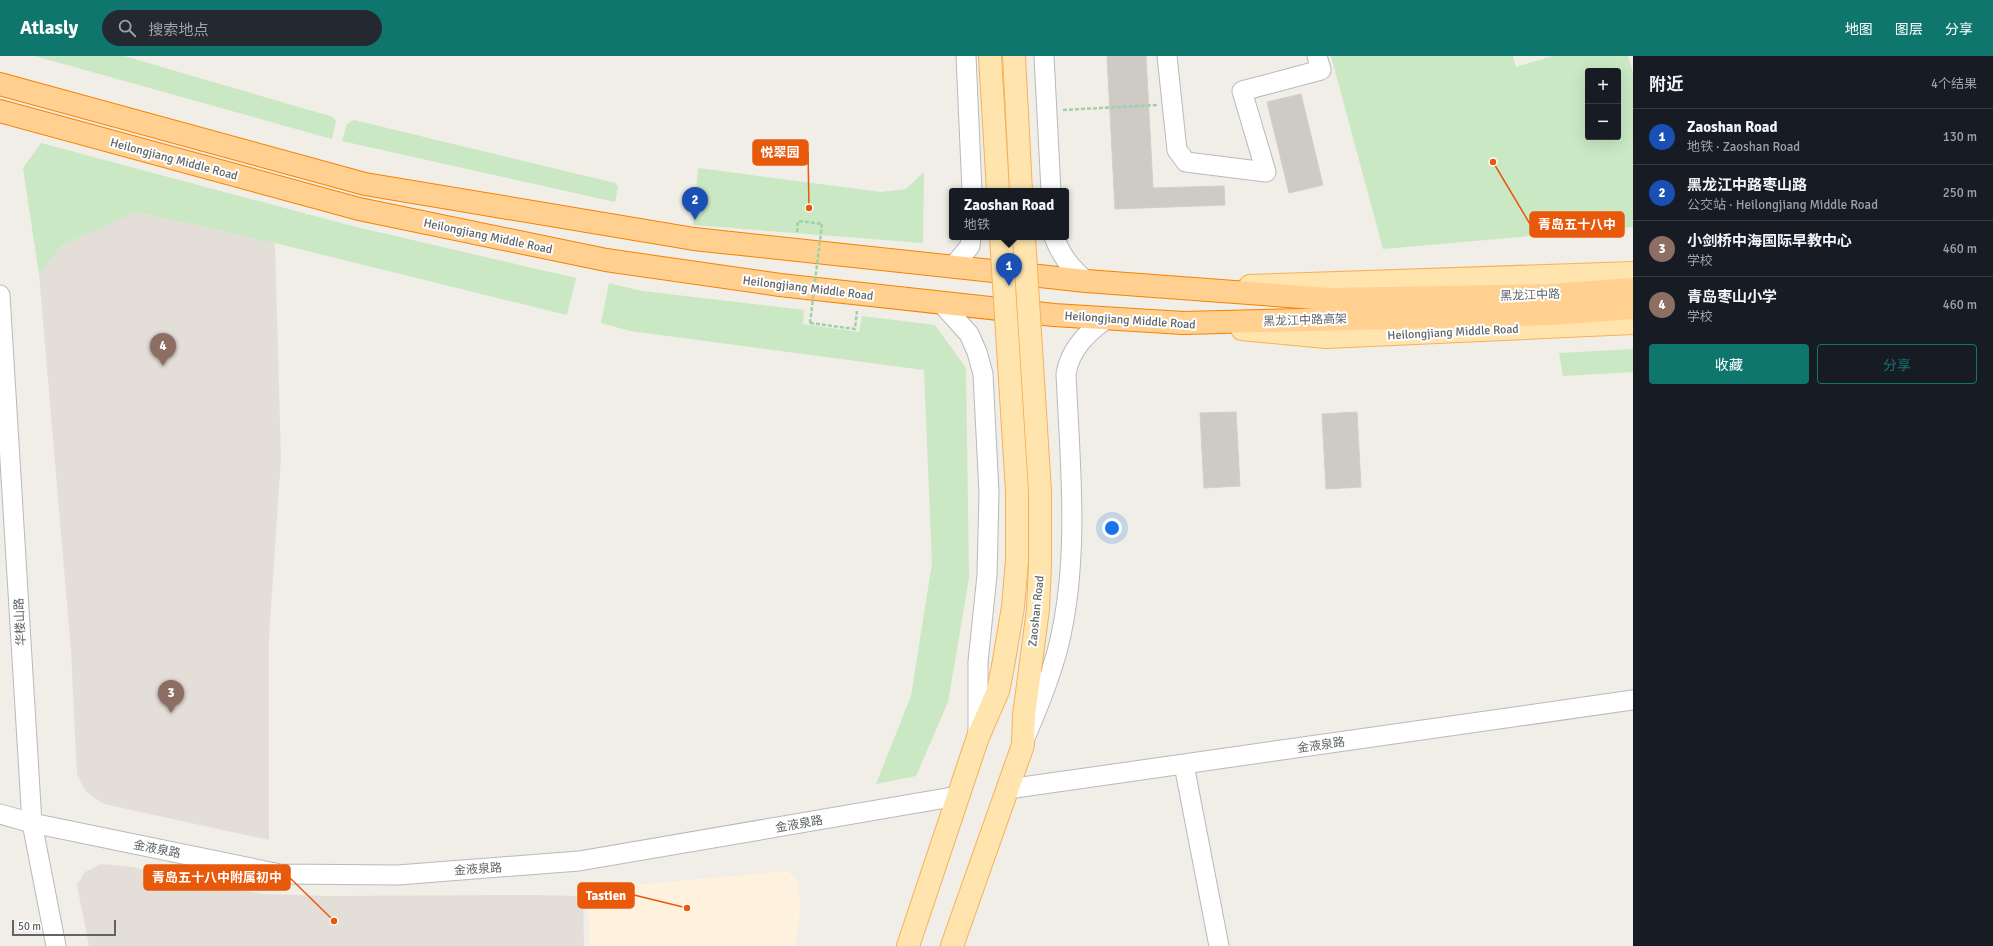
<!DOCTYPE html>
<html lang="zh">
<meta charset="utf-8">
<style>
:root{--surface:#171b24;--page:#242831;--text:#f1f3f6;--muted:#9ea1a6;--line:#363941;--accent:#0f766e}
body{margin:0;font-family:Signika,"Noto Sans SC",sans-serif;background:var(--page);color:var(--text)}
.controls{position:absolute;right:12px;top:12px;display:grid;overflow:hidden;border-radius:4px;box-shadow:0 4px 16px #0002}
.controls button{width:36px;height:36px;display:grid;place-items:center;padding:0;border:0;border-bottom:1px solid var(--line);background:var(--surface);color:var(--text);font:20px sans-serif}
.scale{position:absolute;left:12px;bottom:10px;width:104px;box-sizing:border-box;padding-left:4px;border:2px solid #5e6467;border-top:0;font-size:11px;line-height:14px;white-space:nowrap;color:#5e6467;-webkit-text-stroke:3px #fff;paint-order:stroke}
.you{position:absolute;left:1112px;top:472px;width:14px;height:14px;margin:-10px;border:3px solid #fff;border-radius:50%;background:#1a73e8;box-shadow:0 0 0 6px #1a73e833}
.badge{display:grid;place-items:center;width:26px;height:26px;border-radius:50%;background:var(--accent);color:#fff;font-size:13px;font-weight:700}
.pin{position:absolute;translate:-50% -33px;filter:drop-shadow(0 1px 2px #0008)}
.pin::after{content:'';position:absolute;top:21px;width:14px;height:12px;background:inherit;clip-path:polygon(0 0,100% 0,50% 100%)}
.popup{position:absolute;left:949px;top:132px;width:120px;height:52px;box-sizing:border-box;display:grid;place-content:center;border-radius:4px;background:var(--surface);filter:drop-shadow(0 1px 3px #0005);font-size:13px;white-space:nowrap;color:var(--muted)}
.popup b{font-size:15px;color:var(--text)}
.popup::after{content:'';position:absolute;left:50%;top:100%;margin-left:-8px;border:8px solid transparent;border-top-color:var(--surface)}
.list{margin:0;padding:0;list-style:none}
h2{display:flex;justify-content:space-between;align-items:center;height:52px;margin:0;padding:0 16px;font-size:17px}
h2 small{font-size:13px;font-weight:400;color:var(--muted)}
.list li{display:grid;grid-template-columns:26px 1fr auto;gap:12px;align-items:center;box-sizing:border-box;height:56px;padding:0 16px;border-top:1px solid var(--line)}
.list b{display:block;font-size:15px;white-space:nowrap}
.list p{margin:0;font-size:13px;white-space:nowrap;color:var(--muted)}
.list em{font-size:13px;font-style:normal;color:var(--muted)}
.actions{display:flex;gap:8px;padding:12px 16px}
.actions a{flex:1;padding:9px 0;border:1px solid var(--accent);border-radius:4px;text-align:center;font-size:14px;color:var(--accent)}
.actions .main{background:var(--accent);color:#fff}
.icon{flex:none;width:22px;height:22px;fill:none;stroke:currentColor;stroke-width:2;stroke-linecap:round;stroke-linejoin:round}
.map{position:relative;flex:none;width:1633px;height:890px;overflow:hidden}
header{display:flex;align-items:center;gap:24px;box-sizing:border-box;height:56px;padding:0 20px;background:var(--accent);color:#fff}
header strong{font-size:19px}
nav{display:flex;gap:22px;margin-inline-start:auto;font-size:14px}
.search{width:280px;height:36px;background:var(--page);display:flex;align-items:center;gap:10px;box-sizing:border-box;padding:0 14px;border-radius:22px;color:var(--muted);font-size:15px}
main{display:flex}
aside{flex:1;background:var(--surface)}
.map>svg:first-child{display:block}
</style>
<header>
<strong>Atlasly</strong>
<div class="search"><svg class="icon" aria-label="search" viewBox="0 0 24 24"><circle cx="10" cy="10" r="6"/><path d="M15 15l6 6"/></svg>搜索地点</div>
<nav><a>地图</a><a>图层</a><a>分享</a></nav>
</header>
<main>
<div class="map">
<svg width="1633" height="890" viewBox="0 0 1633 890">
<rect width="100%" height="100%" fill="#f1ede7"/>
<!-- commercial -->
<path fill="#fef2de" d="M788,815L798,826L801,849L795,890H590L587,833Z"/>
<!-- education -->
<g fill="#e3ded8">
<path d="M137,156L275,187L281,402L269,581V784L104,748L86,736L77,718L71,595L39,218L62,189Z"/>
<path d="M101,808L133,811L180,824L264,838L326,840L531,839L583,840L584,890H89L77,829L85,816Z"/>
</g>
<!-- green -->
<g fill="#c9e8c3" fill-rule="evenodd">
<path d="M35,0H124L333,61L336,65L332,83Z"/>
<path d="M1331,0H1513L1516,11L1553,0H1628L1633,17V171L1383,193ZM1588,15H1618V81H1588Z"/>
<path d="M354,64L615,127L618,131L615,146L342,85L347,68Z"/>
<path d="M41,87L352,170L576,222L567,259L275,187L137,156L62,189L39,218L23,112Z"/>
<path d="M698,112L881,136L906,133L924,116L923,187L693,169Z"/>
<path d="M609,227L642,235L804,254L803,268L859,276L862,260L935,269L966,312L969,522L948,646L916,720L876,728L911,640L932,507L924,314L630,275L601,267Z"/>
<path d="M1633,293V316L1563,320L1559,297Z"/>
</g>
<!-- building -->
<g fill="#cecac6" stroke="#d6cec5">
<path d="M1107,0H1146L1153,132L1224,130L1225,149L1115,153Z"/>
<path d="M1301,38L1323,129L1289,137L1267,46Z"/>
<path d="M1236,356L1240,430L1204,432L1200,357Z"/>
<path d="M1357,356L1361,431L1326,433L1322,358Z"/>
</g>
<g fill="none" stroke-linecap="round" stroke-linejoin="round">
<defs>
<g id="minor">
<path d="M966,0L972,135"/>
<path d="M1044,0L1051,135"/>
<path d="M1167,0L1177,94L1186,106L1266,116L1242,35L1321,14L1317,0"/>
<path d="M1054,181C1062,201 1070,211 1086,225"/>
<path d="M952,212L970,190L971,181"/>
<path d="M0,239L32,767L56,890"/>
<path d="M942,248L969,278L977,296L983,318L989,437L987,519L978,606V679"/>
<path d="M1025,682C1038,651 1051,620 1059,588C1080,500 1070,407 1066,318C1070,293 1087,277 1106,263"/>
<path d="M1184,709L1219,890"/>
<path d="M1008,733L1633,644"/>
<path d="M0,758L32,767L280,818L398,819L579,805L958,740"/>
</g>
<g id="major">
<path d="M990,0L998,135"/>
<path d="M1014,0L1021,135"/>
<path d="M1250,230L1633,217"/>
<path d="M1242,273L1326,281L1633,267"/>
<path d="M908,890L978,681L998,635L1003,610"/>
<path d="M952,890L1023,689L1024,659L1030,614"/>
</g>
<g id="highway">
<path d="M0,28L365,128L694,183L1086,225L1328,243L1549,239L1633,233"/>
<path d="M0,55L359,153L606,204L780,229L1054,259L1183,267L1552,258L1633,252"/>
</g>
</defs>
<!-- minor casing -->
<use href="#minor" stroke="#b7babd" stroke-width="21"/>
<!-- major casing -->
<use href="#major" stroke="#f4b15c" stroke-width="24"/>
<!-- highway casing -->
<use href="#highway" stroke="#f78200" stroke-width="24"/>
<!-- path -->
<g stroke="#a0d1a6" stroke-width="2.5" stroke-dasharray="4 2" stroke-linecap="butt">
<path d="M1063,54L1157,49"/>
<path d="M797,176L798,165L822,168"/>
<path d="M810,267L855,273L857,255"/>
</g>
<!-- minor -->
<use href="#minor" stroke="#fff" stroke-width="19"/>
<!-- major -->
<use href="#major" stroke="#ffe5ad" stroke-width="22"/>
<!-- highway -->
<use href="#highway" stroke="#ffd090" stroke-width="22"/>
<defs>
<g id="major-bridge">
<path d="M1001,181L1017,435V504L1013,551L1003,610"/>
<path d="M1024,181L1040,436V508L1038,553L1030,614"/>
</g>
</defs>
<!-- major-bridge casing -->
<use href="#major-bridge" stroke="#f4b15c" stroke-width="24" stroke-linecap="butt"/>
<!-- path-bridge -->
<path stroke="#a0d1a6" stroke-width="2.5" stroke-dasharray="4 2" stroke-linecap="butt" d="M810,267L822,168"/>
<!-- major-bridge -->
<use href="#major-bridge" stroke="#ffe5ad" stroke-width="22"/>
</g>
<g text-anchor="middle" stroke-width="4" stroke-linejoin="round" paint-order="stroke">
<!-- street labels -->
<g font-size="12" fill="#5e6467" stroke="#fff">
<text transform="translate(174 103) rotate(15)" y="4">Heilongjiang Middle Road</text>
<text transform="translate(488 180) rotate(12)" y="4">Heilongjiang Middle Road</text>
<text transform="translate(808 232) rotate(7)" y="4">Heilongjiang Middle Road</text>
<text transform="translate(1530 239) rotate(-2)" y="4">黑龙江中路</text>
<text transform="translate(1130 264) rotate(4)" y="4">Heilongjiang Middle Road</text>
<text transform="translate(1305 264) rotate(-2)" y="4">黑龙江中路高架</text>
<text transform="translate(1453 276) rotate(-3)" y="4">Heilongjiang Middle Road</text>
<text transform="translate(1036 555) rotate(-84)" y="4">Zaoshan Road</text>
<text transform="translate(20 566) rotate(-93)" y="4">华楼山路</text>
<text transform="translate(1321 689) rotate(-8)" y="4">金液泉路</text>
<text transform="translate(799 768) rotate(-10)" y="4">金液泉路</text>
<text transform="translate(157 793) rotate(11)" y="4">金液泉路</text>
<text transform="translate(478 813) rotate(-4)" y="4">金液泉路</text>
</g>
</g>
<!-- callouts -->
<path fill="none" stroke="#e8590c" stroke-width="1.5" d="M809 152L808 96M1493 106L1530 168M334 865L290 822M687 852L634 839"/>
<g fill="#e8590c" stroke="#fff" stroke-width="1.5">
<circle cx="809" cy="152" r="4"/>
<circle cx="1493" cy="106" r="4"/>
<circle cx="334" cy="865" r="4"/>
<circle cx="687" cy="852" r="4"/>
</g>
<g fill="#e8590c" stroke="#e8590c" stroke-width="1.5">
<rect x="753" y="84" width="55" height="25" rx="4"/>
<rect x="1530" y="156" width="94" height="25" rx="4"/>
<rect x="144" y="809" width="146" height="25" rx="4"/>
<rect x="578" y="827" width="56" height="25" rx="4"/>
</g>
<g font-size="13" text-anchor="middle" font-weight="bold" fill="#fff">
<text x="780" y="101">悦翠园</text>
<text x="1577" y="173">青岛五十八中</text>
<text x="217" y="826">青岛五十八中附属初中</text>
<text x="606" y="844">Tastien</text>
</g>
</svg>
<div class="controls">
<button>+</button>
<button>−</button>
</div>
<div class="scale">50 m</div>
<div class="you"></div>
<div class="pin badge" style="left:1009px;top:230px;background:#1a4fb4">1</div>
<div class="popup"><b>Zaoshan Road</b>地铁</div>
<div class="pin badge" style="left:695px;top:164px;background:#1a4fb4">2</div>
<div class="pin badge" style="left:171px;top:657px;background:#8d6e63">3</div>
<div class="pin badge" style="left:163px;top:310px;background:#8d6e63">4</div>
</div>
<aside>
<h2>附近<small>4个结果</small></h2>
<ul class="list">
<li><span class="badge" style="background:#1a4fb4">1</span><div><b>Zaoshan Road</b><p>地铁 · Zaoshan Road</p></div><em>130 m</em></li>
<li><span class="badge" style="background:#1a4fb4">2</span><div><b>黑龙江中路枣山路</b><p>公交站 · Heilongjiang Middle Road</p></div><em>250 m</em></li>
<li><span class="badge" style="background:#8d6e63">3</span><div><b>小剑桥中海国际早教中心</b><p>学校</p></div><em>460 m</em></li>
<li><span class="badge" style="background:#8d6e63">4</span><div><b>青岛枣山小学</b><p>学校</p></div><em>460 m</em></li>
</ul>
<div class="actions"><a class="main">收藏</a><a>分享</a></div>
</aside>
</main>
